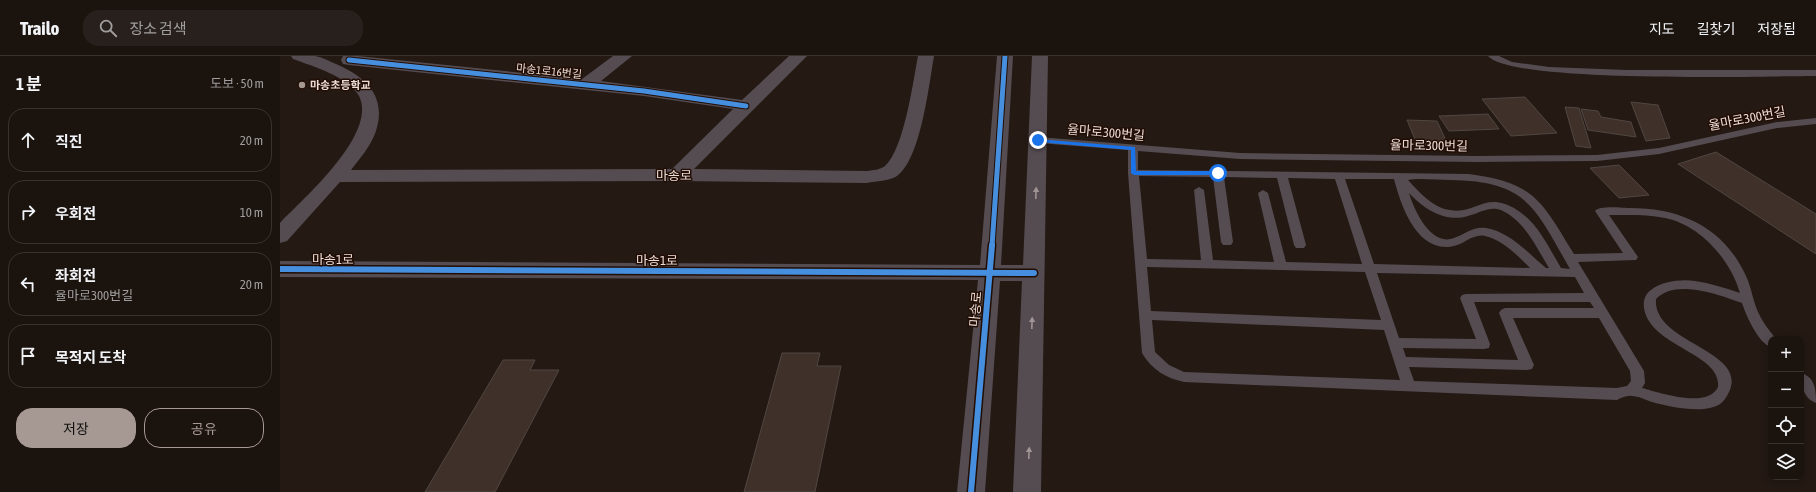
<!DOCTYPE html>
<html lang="ko">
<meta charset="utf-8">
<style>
:root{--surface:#1b130e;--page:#28201c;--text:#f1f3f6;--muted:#a09e9e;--line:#39322e;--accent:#a69892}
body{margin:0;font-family:"Asap Condensed","Noto Sans KR",sans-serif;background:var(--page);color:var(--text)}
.controls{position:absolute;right:12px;bottom:12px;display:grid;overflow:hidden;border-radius:8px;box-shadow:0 2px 10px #0003}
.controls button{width:36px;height:36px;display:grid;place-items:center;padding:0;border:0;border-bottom:1px solid var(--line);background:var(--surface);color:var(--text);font:20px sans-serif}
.stop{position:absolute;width:12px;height:12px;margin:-9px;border:3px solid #1a73e8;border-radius:50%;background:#fff}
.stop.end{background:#1a73e8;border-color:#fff;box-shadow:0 1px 4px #0008}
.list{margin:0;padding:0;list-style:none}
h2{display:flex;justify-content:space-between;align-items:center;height:52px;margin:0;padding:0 16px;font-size:17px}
h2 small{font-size:13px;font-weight:400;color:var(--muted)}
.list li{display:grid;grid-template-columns:26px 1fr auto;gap:12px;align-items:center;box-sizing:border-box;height:64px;margin:0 8px 8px;padding:0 8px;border:1px solid var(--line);border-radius:16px}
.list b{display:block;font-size:15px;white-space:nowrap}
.list p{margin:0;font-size:13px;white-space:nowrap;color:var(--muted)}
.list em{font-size:13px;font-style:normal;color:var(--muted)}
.actions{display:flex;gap:8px;padding:12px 16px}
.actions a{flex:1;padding:9px 0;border:1px solid var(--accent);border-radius:16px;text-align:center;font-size:14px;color:var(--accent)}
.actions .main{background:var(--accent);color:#111}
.icon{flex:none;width:22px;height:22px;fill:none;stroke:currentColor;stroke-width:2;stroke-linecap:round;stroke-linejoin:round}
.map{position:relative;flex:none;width:1536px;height:436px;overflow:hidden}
header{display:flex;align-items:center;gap:24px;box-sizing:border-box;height:56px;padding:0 20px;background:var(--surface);border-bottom:1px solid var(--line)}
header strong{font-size:19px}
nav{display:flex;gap:22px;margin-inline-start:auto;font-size:14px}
.search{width:280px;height:36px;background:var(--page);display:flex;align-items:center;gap:10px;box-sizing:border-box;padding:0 14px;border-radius:16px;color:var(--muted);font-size:15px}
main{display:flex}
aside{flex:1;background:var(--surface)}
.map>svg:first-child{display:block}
</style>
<header>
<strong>Trailo</strong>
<div class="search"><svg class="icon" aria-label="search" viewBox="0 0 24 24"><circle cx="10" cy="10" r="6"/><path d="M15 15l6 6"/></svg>장소 검색</div>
<nav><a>지도</a><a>길찾기</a><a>저장됨</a></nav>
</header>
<main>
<aside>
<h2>1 분<small>도보 · 50 m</small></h2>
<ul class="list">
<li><svg class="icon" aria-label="ahead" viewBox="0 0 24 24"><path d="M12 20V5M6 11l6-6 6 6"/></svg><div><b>직진</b></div><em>20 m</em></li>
<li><svg class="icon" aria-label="right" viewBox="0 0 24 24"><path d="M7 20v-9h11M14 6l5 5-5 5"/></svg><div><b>우회전</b></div><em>10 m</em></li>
<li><svg class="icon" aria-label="left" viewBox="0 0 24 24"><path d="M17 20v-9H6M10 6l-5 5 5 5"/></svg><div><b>좌회전</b><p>율마로300번길</p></div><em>20 m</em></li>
<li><svg class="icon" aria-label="arrive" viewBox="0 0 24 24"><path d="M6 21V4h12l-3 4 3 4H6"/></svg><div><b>목적지 도착</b></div></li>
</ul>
<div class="actions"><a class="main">저장</a><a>공유</a></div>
</aside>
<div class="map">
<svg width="1536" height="436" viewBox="0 0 1536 436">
<rect width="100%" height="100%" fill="#241913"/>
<!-- building -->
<g fill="#3f3129" stroke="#504742">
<path d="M1245,41L1277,77L1231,80L1202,43Z"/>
<path d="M1351,46L1378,49L1390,82L1366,85Z"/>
<path d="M1285,51L1299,52L1311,92L1296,90Z"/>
<path d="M1301,53L1318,55L1321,61L1351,66L1356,81L1308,74Z"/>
<path d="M1208,58L1219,73L1169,75L1159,60Z"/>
<path d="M1127,64L1157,65L1168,89L1137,88Z"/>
<path d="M1436,96L1536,158V198L1398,108Z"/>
<path d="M1339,109L1369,139L1339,142L1310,112Z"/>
<path d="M502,297H540L537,310H561L535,436H464Z"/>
<path d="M223,304H255L250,314H279L215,436H145Z"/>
</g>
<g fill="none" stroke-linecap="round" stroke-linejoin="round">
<!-- service -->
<g fill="#554c51" fill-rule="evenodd">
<path d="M1208,0H1219L1232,6L1269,11L1347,14H1536V20C1486,20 1233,28 1208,0Z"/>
<path d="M1536,62V68L1497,72L1379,98L1317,105L1197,106L960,103L858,95V114L1189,118C1255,127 1261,144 1294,198L1343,197L1315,155C1319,149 1343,152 1350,152C1402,152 1444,172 1466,220C1472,233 1473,246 1479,258C1483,267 1490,275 1496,283H1491V291C1478,287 1466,259 1462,247C1440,239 1395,222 1376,243C1372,290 1479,294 1445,343C1433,361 1390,351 1372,346C1366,344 1358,340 1352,340C1347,339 1341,342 1337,344L904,326C886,322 872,314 862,297L848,117V94L758,87L753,84L758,81L960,97L1197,100L1317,99L1379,92L1497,66ZM859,120L933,121L941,186L943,189H951L953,186L944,121L997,122L1014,189L1016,192H1024L1026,189L1008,122L1055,123L1082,208L1006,206L988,137L983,134L978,137L994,206L933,204L924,134L919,131L914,134L921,204L867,203ZM1065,123H1114C1121,150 1137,198 1174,190C1184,188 1194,177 1205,180C1223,184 1238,200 1250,212L1094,208ZM1128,124C1139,122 1157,124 1170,124C1248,125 1255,152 1290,213L1281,212C1269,192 1258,167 1237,154C1205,134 1197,159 1170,154C1153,152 1139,136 1128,124ZM1129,137C1145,154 1167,168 1191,159C1201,156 1210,150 1221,154C1245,165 1256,191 1269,212H1266C1248,197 1230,176 1206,172C1194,170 1185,178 1174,182C1151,191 1134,154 1129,137ZM1329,159C1348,159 1366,158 1385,162C1420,169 1450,203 1460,237C1445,232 1430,227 1415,225C1402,223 1382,225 1371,234C1365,238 1363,245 1364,252C1370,291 1442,297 1438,331C1428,353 1380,337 1362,332L1365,327L1364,315L1298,206L1356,204L1358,201ZM867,211L1085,216L1101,264L871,255ZM1097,217L1295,221L1304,237L1186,238L1182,239L1180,242L1196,283L1119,282ZM1194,246H1310L1314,252H1225L1221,254L1219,257L1238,304L1126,301L1123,292L1204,293L1209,292L1210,288ZM1233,262H1319L1350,315L1351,325L1347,330L1337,332L1134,325L1129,311L1247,314L1252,313L1254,309ZM872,264L1104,274L1120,324L904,316L889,309L875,296Z"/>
<path d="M1521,317C1535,321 1536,334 1536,347C1523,342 1521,329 1521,317Z"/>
</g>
<!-- minor -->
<path fill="#554c51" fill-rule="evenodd" d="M11,0C19,0 28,0 35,0C42,1 49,5 56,8C86,21 107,40 96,75C91,90 80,102 71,114L392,113L453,53L364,40L69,9L63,8L61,4L63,0H78L302,23L333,0H352L321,25L462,44L509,0H527L414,113L587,115C593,114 600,114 605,110C624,93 633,26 638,0H654C649,28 641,103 617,120C609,125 596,125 587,127L397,125L60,126L7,185L0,187V167C24,142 98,78 79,40C69,21 32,10 13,3Z"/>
<!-- tertiary -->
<path fill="#554c51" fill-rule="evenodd" d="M717,0H733L721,209H743L752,0H768L761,436H733L742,225H720L705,436H677L698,224L0,221V205L700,209Z"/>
<defs>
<g id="cycleway-far1">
<path d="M69,4L364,35L466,50"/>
<path d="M712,190L725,0"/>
</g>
<g id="cycleway">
<path d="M0,213L754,217"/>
<path d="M691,436L712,189"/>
</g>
</defs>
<!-- cycleway-far1 casing -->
<use href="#cycleway-far1" stroke="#210d04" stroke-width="7"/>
<!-- cycleway casing -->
<use href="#cycleway" stroke="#210d04" stroke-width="9"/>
<!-- cycleway-far1 -->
<use href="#cycleway-far1" stroke="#468fdf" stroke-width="5"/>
<!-- cycleway -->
<use href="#cycleway" stroke="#468fdf" stroke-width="6"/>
</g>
<!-- one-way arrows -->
<defs><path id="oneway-solid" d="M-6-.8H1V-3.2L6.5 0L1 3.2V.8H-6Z"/></defs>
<g fill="#a09494">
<use href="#oneway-solid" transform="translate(756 137) rotate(-88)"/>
<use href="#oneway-solid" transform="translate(752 267) rotate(-88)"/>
<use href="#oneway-solid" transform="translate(749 397) rotate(-88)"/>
</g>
<!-- route -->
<path fill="#1a73e8" d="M756,83L855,91L856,115H938L941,117L938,119H854L851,117V94L758,86H756Z"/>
<!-- markers -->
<circle fill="#a69892" stroke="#210d04" stroke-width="1.5" cx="22" cy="29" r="4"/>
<g text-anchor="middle" stroke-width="3" stroke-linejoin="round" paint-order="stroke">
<!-- far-street labels -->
<g font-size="11" fill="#ecddd6" stroke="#210d04">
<text transform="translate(269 15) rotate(6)" y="4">마송1로16번길</text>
</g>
<!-- far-poi labels -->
<g font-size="11" font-weight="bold" fill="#ecddd6" stroke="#210d04" text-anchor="start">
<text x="30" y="33">마송초등학교</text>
</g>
<!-- street labels -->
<g font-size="13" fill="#ecddd6" stroke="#210d04">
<text transform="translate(1467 62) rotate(-11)" y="5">율마로300번길</text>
<text transform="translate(826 76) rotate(5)" y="5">율마로300번길</text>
<text transform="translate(1149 89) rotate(1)" y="5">율마로300번길</text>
<text x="394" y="124">마송로</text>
<text x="53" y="208">마송1로</text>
<text x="377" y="209">마송1로</text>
<text transform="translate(695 253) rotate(-85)" y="5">마송로</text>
</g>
</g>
</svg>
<div class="controls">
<button>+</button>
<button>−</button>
<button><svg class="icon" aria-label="locate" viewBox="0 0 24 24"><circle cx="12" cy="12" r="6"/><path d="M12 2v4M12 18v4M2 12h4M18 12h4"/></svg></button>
<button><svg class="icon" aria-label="layers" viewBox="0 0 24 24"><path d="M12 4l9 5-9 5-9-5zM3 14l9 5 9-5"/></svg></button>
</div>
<div class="stop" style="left:938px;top:117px"></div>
<div class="stop end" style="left:758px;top:84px"></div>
</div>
</main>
